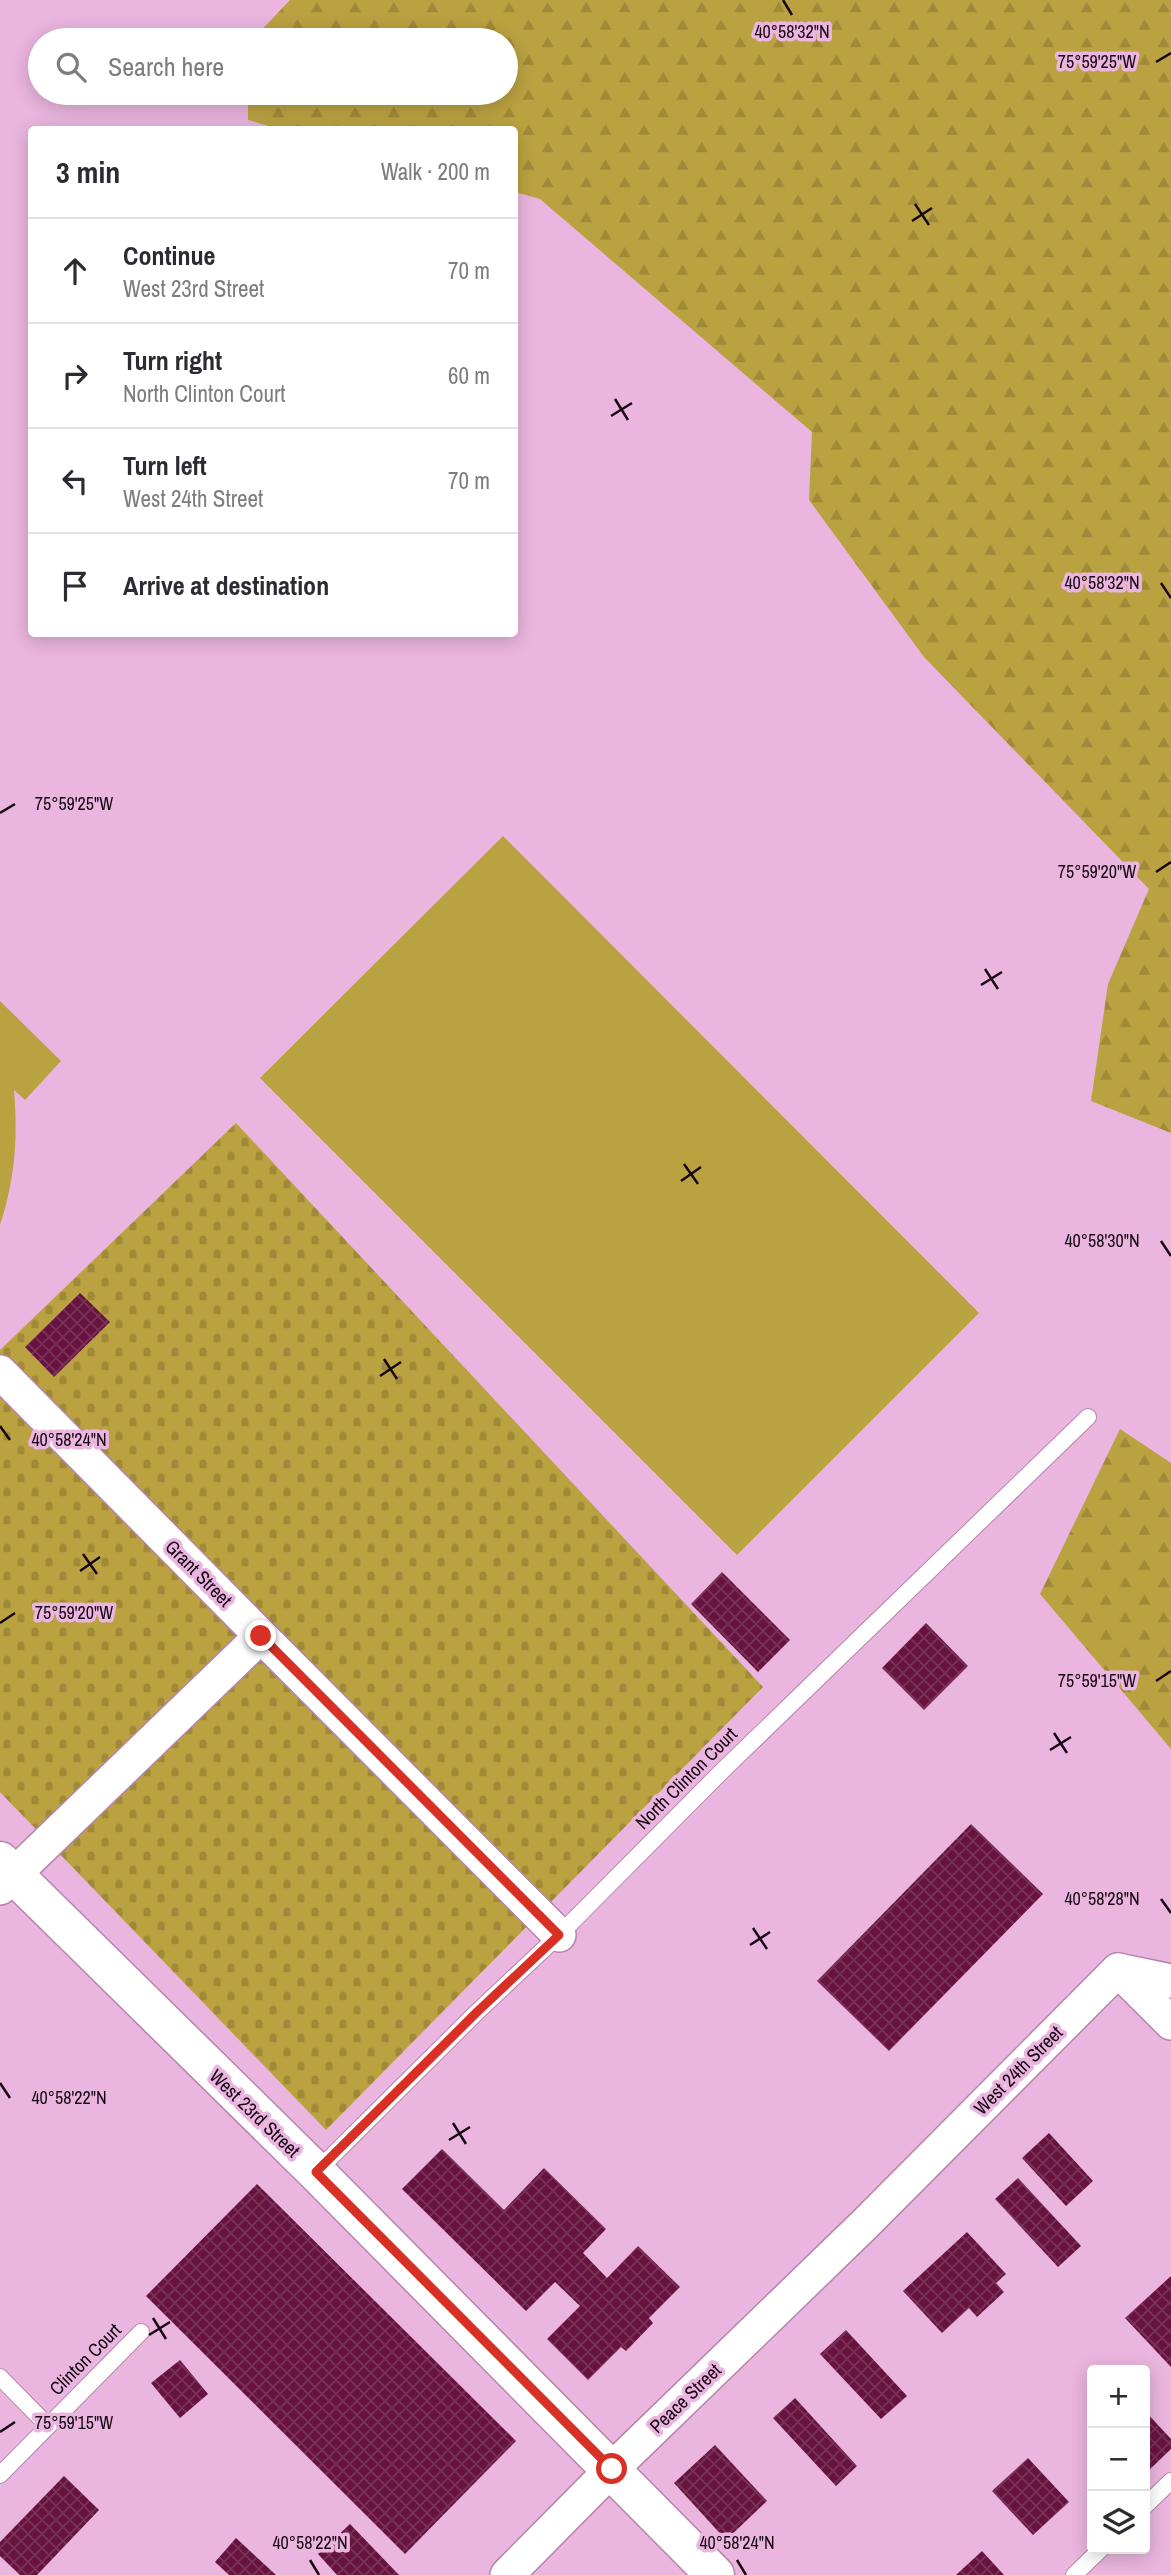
<!DOCTYPE html>
<meta charset="utf-8">
<style>
:root{--surface:#fff;--page:#f2f2f3;--text:#2b2b33;--muted:#7c7c81;--line:#e1e1e2}
body{margin:0;font-family:"Archivo Narrow",sans-serif;background:var(--page);color:var(--text)}
.controls{position:absolute;right:21px;bottom:21px;display:grid;overflow:hidden;border-radius:7px;box-shadow:0 4px 18px #0003}
.controls button{width:63px;height:63px;display:grid;place-items:center;padding:0;border:0;border-bottom:2px solid var(--line);background:var(--surface);color:var(--text);font:35px sans-serif}
.stop{position:absolute;width:21px;height:21px;margin:-16px;border:5px solid #d93025;border-radius:50%;background:#fff}
.stop.end{background:#d93025;border-color:#fff;box-shadow:0 2px 7px #0008}
.list{margin:0;padding:0;list-style:none}
h2{display:flex;justify-content:space-between;align-items:center;height:91px;margin:0;padding:0 28px;font-size:30px}
h2 small{font-size:23px;font-weight:400;color:var(--muted)}
.list li{display:grid;grid-template-columns:46px 1fr auto;gap:21px;align-items:center;box-sizing:border-box;height:105px;padding:0 28px;border-top:2px solid var(--line)}
.list b{display:block;font-size:26px;white-space:nowrap}
.list p{margin:0;font-size:23px;white-space:nowrap;color:var(--muted)}
.list em{font-size:23px;font-style:normal;color:var(--muted)}
.icon{flex:none;width:38px;height:38px;fill:none;stroke:currentColor;stroke-width:2;stroke-linecap:round;stroke-linejoin:round}
.map{position:relative;flex:none;width:1171px;height:2575px;overflow:hidden}
.search{position:absolute;background:var(--surface);box-shadow:0 4px 18px #0003;left:28px;top:28px;width:490px;height:77px;display:flex;align-items:center;gap:18px;box-sizing:border-box;padding:0 24px;border-radius:38px;color:var(--muted);font-size:26px}
.panel{position:absolute;background:var(--surface);box-shadow:0 4px 18px #0003;left:28px;top:126px;width:490px;height:511px;border-radius:7px}
.map>svg:first-child{display:block}
</style>
<div class="map">
<svg width="1171" height="2575" viewBox="0 0 1171 2575">
<defs>
<pattern id="forest-firs" width="22" height="20" patternUnits="userSpaceOnUse" patternTransform="scale(1.75)"><rect width="22" height="20" fill="#bba241"/><path d="M5 1l3.5 6h-7zM16 11l3.5 6h-7z" fill="#a08a38"/></pattern>
<pattern id="cemetery-stones" width="16" height="16" patternUnits="userSpaceOnUse" patternTransform="scale(1.75)"><rect width="16" height="16" fill="#bba241"/><path d="M2 7V4a2 2 0 0 1 4 0v3zM10 15v-3a2 2 0 0 1 4 0v3z" fill="#a08a38"/></pattern>
<pattern id="building-cross-hatch" width="8" height="8" patternUnits="userSpaceOnUse" patternTransform="scale(1.75)"><rect width="8" height="8" fill="#68133f"/><path d="M0 0l8 8M0 8l8-8" fill="none" stroke="#783357"/></pattern>
</defs>
<rect width="100%" height="100%" fill="#eab5de"/>
<!-- forest -->
<g fill="url(#forest-firs)">
<path d="M290,0H1171V1133L1091,1101L1108,984L1149,889L924,657L809,500L812,432L540,199L515,192L514,130H283L248,120V93H506V40H252Z"/>
<path d="M1120,1429L1171,1463V1749L1040,1594Z"/>
</g>
<!-- cemetery -->
<path fill="url(#cemetery-stones)" d="M236,1123L763,1687L326,2130L0,1792V1350Z"/>
<!-- pitch -->
<g fill="#bba241">
<path d="M503,836L979,1313L737,1555L260,1078Z"/>
<path d="M0,1001L61,1061L25,1100L14,1090C18,1138 15,1179 0,1225Z"/>
</g>
<!-- building -->
<g fill="url(#building-cross-hatch)">
<path d="M80,1293L110,1322L54,1377L25,1347Z"/>
<path d="M722,1572L790,1640L758,1672L691,1604Z"/>
<path d="M926,1623L968,1666L924,1710L882,1668Z"/>
<path d="M971,1824L1043,1894L889,2051L817,1981Z"/>
<path d="M1049,2133L1093,2181L1066,2206L1022,2158Z"/>
<path d="M442,2149L504,2210L544,2168L606,2229L583,2253L607,2278L638,2246L680,2287L649,2318L653,2323L626,2351L621,2347L588,2380L547,2339L580,2306L555,2282L526,2311L402,2189Z"/>
<path d="M1018,2178L1081,2246L1058,2267L995,2199Z"/>
<path d="M257,2184L516,2441L405,2554L146,2296Z"/>
<path d="M967,2232L1006,2274L996,2283L1004,2292L977,2317L969,2308L942,2333L903,2291Z"/>
<path d="M1171,2276V2367L1125,2318Z"/>
<path d="M846,2330L907,2396L881,2419L820,2354Z"/>
<path d="M180,2360L208,2394L180,2418L151,2383Z"/>
<path d="M795,2398L857,2466L836,2486L773,2418Z"/>
<path d="M1145,2411L1171,2439V2449L1145,2474Z"/>
<path d="M715,2445L767,2501L726,2540L674,2483Z"/>
<path d="M1028,2458L1069,2502L1033,2535L992,2491Z"/>
<path d="M64,2476L99,2510L37,2575H20L0,2556V2542Z"/>
<path d="M350,2524L399,2575H337L318,2554Z"/>
<path d="M236,2538L276,2575H229L215,2562Z"/>
<path d="M982,2551L1004,2575H956Z"/>
</g>
<g fill="none" stroke-linecap="round" stroke-linejoin="round">
<defs>
<g id="lane">
<path d="M316,2172L477,2012L559,1935L720,1773L1088,1417"/>
<path d="M0,2377L48,2426"/>
<path d="M0,2475L141,2332"/>
<path d="M1145,2506L1171,2481"/>
<path d="M1074,2575L1101,2549"/>
</g>
<g id="street">
<path d="M0,1372L261,1636L0,1888"/>
<path d="M261,1636L559,1935"/>
<path d="M1118,1970L1171,1981"/>
<path d="M507,2575L612,2469L865,2224L1118,1970L1171,2023"/>
</g>
<path id="secondary" d="M0,1861L316,2172L715,2575"/>
</defs>
<!-- lane casing -->
<use href="#lane" stroke="#b785ac" stroke-width="18"/>
<!-- street casing -->
<use href="#street" stroke="#b785ac" stroke-width="36"/>
<!-- secondary casing -->
<use href="#secondary" stroke="#b785ac" stroke-width="41"/>
<!-- lane -->
<use href="#lane" stroke="#fff" stroke-width="16"/>
<!-- street -->
<use href="#street" stroke="#fff" stroke-width="33"/>
<!-- secondary -->
<use href="#secondary" stroke="#fff" stroke-width="38"/>
</g>
<g fill="none" stroke-linecap="round" stroke-linejoin="round">
<!-- route -->
<path stroke="#d93025" stroke-width="9" d="M261,1636L559,1935L477,2012L316,2172L612,2469"/>
</g>
<!-- ticks -->
<path fill="none" stroke="#180715" stroke-width="2.5" d="M783,0L792,15M1156,62L1171,53M915,204L929,225M912,221L932,208M615,399L628,420M611,416L632,403M1161,583L1171,598M0,813L15,804M1156,872L1171,862M985,969L998,989M981,985L1002,972M684,1164L698,1184M681,1181L701,1167M1161,1241L1171,1256M384,1359L397,1379M380,1376L401,1362M0,1426L10,1440M83,1554L97,1574M80,1571L100,1557M0,1623L15,1613M1156,1681L1171,1671M1054,1733L1067,1753M1050,1750L1071,1737M1161,1899L1171,1913M753,1928L767,1949M750,1945L770,1932M0,2083L10,2098M453,2123L466,2144M449,2140L470,2127M153,2318L166,2339M149,2335L170,2322M0,2432L15,2422M310,2560L319,2575M737,2560L746,2575"/>
<g text-anchor="middle" stroke-width="7" stroke-linejoin="round" paint-order="stroke">
<!-- street labels -->
<g font-size="19" fill="#180715" stroke="#eab5de">
<text transform="translate(199 1573) rotate(45)" y="7">Grant Street</text>
<text transform="translate(686 1778) rotate(-45)" y="7">North Clinton Court</text>
<text transform="translate(1018 2070) rotate(-45)" y="7">West 24th Street</text>
<text transform="translate(255 2113) rotate(44)" y="7">West 23rd Street</text>
<text transform="translate(85 2359) rotate(-45)" y="7">Clinton Court</text>
<text transform="translate(685 2398) rotate(-44)" y="7">Peace Street</text>
</g>
</g>
<g font-size="18" text-anchor="middle" fill="#180715" stroke="#eab5de" stroke-width="7" stroke-linejoin="round" paint-order="stroke">
<text x="792" y="38">40°58'32"N</text>
<text x="1097" y="68">75°59'25"W</text>
<text x="1102" y="589">40°58'32"N</text>
<text x="74" y="810">75°59'25"W</text>
<text x="1097" y="878">75°59'20"W</text>
<text x="1102" y="1247">40°58'30"N</text>
<text x="69" y="1446">40°58'24"N</text>
<text x="74" y="1619">75°59'20"W</text>
<text x="1097" y="1687">75°59'15"W</text>
<text x="1102" y="1905">40°58'28"N</text>
<text x="69" y="2104">40°58'22"N</text>
<text x="74" y="2429">75°59'15"W</text>
<text x="310" y="2549">40°58'22"N</text>
<text x="737" y="2549">40°58'24"N</text>
</g>
</svg>
<div class="controls">
<button>+</button>
<button>−</button>
<button><svg class="icon" aria-label="layers" viewBox="0 0 24 24"><path d="M12 4l9 5-9 5-9-5zM3 14l9 5 9-5"/></svg></button>
</div>
<div class="stop" style="left:612px;top:2469px"></div>
<div class="stop end" style="left:261px;top:1636px"></div>
<div class="search"><svg class="icon" aria-label="search" viewBox="0 0 24 24"><circle cx="10" cy="10" r="6"/><path d="M15 15l6 6"/></svg>Search here</div>
<section class="panel">
<h2>3 min<small>Walk · 200 m</small></h2>
<ul class="list">
<li><svg class="icon" aria-label="ahead" viewBox="0 0 24 24"><path d="M12 20V5M6 11l6-6 6 6"/></svg><div><b>Continue</b><p>West 23rd Street</p></div><em>70 m</em></li>
<li><svg class="icon" aria-label="right" viewBox="0 0 24 24"><path d="M7 20v-9h11M14 6l5 5-5 5"/></svg><div><b>Turn right</b><p>North Clinton Court</p></div><em>60 m</em></li>
<li><svg class="icon" aria-label="left" viewBox="0 0 24 24"><path d="M17 20v-9H6M10 6l-5 5 5 5"/></svg><div><b>Turn left</b><p>West 24th Street</p></div><em>70 m</em></li>
<li><svg class="icon" aria-label="arrive" viewBox="0 0 24 24"><path d="M6 21V4h12l-3 4 3 4H6"/></svg><div><b>Arrive at destination</b></div></li>
</ul>
</section>
</div>
